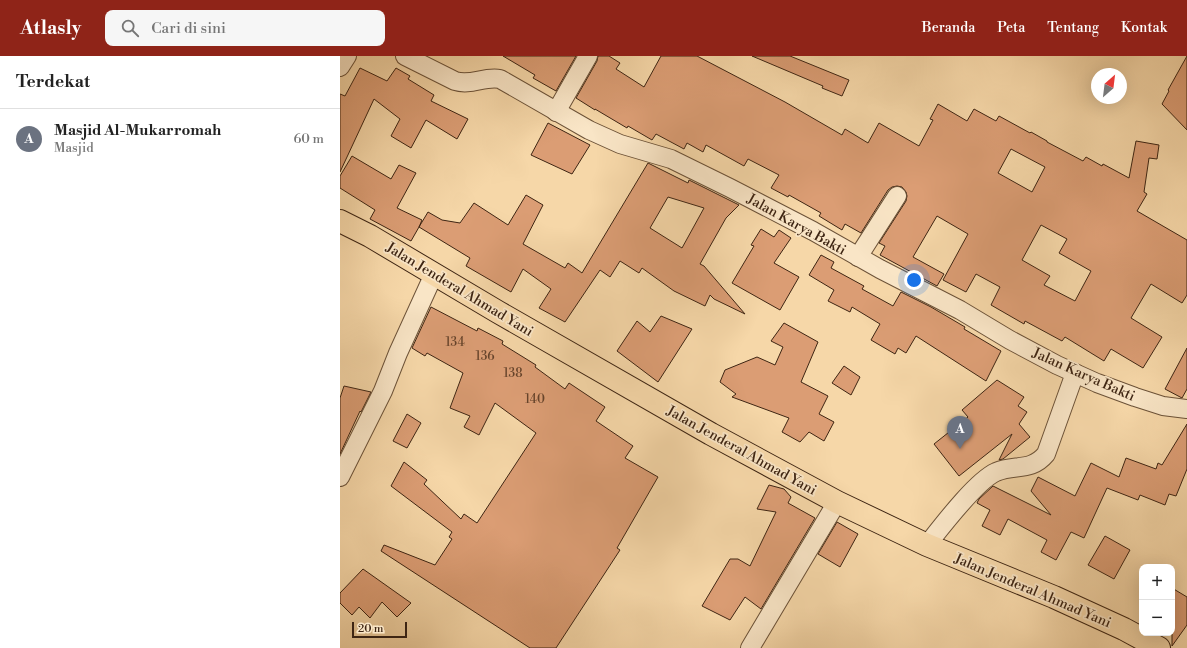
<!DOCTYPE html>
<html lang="id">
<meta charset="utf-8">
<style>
:root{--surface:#fff;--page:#f6f6f6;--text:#222;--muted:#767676;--line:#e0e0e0;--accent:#8f2418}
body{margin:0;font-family:"Libre Bodoni",serif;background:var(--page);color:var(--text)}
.controls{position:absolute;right:12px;bottom:12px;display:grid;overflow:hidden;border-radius:8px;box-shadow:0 4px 16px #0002}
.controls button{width:36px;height:36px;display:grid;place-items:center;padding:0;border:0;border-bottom:1px solid var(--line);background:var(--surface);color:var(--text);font:20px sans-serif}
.compass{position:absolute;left:751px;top:12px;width:36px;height:36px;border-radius:50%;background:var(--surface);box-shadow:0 4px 16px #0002;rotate:28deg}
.scale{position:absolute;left:12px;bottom:10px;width:55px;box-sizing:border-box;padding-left:4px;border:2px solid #3e2513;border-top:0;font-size:11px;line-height:14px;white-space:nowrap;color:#3e2513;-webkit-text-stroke:3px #f9e5c6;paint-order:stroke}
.you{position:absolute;left:574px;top:224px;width:14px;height:14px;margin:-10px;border:3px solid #fff;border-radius:50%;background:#1a73e8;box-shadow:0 0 0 6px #1a73e833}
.badge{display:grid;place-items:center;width:26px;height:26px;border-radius:50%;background:var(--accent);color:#fff;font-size:13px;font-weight:700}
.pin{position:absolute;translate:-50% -33px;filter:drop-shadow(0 1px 2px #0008)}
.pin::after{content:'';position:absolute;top:21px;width:14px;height:12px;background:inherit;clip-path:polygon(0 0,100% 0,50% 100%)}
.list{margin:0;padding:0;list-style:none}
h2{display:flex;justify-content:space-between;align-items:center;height:52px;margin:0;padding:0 16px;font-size:17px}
h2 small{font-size:13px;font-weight:400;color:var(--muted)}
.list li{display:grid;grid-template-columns:26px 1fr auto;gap:12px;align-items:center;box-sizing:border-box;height:60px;padding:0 16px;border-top:1px solid var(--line)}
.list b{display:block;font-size:15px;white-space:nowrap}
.list p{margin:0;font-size:13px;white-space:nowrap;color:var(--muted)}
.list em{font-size:13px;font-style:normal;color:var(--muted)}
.icon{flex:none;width:22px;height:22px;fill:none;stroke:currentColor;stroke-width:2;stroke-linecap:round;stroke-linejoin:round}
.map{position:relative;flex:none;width:847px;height:592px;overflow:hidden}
header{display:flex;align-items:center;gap:24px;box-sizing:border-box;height:56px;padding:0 20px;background:var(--accent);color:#fff}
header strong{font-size:19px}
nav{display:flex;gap:22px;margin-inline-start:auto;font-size:14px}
.search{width:280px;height:36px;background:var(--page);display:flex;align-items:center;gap:10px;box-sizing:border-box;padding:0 14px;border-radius:8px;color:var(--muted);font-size:15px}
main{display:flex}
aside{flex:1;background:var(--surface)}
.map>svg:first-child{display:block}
</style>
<header>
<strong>Atlasly</strong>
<div class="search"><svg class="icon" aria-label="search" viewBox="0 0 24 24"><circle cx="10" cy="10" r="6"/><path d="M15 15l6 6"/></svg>Cari di sini</div>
<nav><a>Beranda</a><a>Peta</a><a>Tentang</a><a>Kontak</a></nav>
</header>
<main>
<aside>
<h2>Terdekat<small></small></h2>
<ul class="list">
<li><span class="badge" style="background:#6b7280">A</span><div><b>Masjid Al-Mukarromah</b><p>Masjid</p></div><em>60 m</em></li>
</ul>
</aside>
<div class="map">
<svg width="847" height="592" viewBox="0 0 847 592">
<rect width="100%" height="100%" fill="#f6d7a8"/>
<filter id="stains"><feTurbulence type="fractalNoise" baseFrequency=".005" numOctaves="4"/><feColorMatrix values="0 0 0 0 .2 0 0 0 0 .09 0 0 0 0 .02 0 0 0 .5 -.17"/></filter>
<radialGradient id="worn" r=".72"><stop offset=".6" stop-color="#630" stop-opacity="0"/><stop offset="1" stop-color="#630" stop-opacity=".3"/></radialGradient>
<!-- building -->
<g fill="#db9d74" stroke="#3e2513" fill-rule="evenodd">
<path d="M163,0H236L216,35L193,22L195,19Z"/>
<path d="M258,0H269L280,7L276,13L304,31L321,0H357L445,46L502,79L505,73L528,87L539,67L579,90L593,64L590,63L598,48L627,65L634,53L656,65L659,60L690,77L691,76L707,85V86L743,105L746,101L762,110L763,108L789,122L796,85L819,89L817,103L809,102L804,136L807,138L797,155L847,184V239L842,247L811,228L791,262L822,281L803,312L771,293L764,305L725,281L722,285L685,265L684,268L651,249L660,231L636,218L626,236L603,224L628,178L597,160L573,201L604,218L597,230L540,199L545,190L539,187L566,145L567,140L566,136L562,131L557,130L552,131L548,134L521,177L505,168L502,174L479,160L481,157L449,139L448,141L431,132L439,119L408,103L404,110L366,89L363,96L347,87L344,93L316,78L312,84L288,70L287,72L255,53V54L236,42L257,5ZM671,93L705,111L692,136L658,117ZM701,169L727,183L719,197L751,215L735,245L704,229L710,220L682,204Z"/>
<path d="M412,0H450L509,24L502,40L482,32L483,30Z"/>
<path d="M847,0V74L822,48L829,35L828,34Z"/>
<path d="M20,12L47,25L56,12L70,20L68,23L94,39L91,45L128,63L117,83L86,64L71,92L51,80L60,63L34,43L0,116V38L5,40Z"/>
<path d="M208,67L250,89L232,118L191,99Z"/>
<path d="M12,100L51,123L59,109L76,117L57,152L82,164L79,171L88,156L102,164L120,167L134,147L168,169L186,139L203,149L183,188L225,212L228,207L242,217L308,107L348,127L349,124L399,149L386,162L360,208L364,210L405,258L374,243L370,239L365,250L334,235L302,212L299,217L280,205L270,221L260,214L225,266L199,252L211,233L183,213L171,236L126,210L130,202L79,171L71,185L30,163L35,154L0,132V120ZM328,141L364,152L342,192L310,172Z"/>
<path d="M421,173L434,181L439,174L451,182L434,207L459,221L440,254L392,227L414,190L411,189Z"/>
<path d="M481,199L494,206L491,212L524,230L522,233L553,250L561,236L591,251L625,271L624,273L661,295L646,325L576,280L566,297L558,292L555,298L531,284L540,268L512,251L510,256L488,245L494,234L469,219Z"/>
<path d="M91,251L137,275L138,272L163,285L162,288L196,309L195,311L225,333L229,327L265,351L256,365L293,390L285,402L318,421L277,492L280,494L216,592H190L41,495L44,489L95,509L112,483L109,481L112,476L51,430L64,406L87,424L84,428L121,463L124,458L137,467L196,377L155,347L139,379L124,371L130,360L110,352L123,317L87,297L85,300L72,292Z"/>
<path d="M321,260L352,273L318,326L277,295L297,265L310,276Z"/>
<path d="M444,267L478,286L461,326L488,340L479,358L494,366L484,385L469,376L460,386L442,376L449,362L392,341L396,338L380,326L385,314L417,301L435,309L443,291L431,285Z"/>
<path d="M847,292V333L842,342L825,333Z"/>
<path d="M504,310L520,321L511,339L492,327Z"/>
<path d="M657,324L684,341L678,350L687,356L679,368L690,381L663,403L659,404L672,378L619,420L594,388L628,361L622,354Z"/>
<path d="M4,330L31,336L21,356L20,355L0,398V342Z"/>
<path d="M67,358L81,367L67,392L53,385Z"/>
<path d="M847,368V413L836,440L829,438L825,449L800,439L798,444L767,432L744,482L731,476L716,504L701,496L707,484L668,463L660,479L642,470L650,454L637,447L639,443L653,430L711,459L691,435L698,421L735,440L751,407L779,421L786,402L816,413L818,407L822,409Z"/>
<path d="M429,429L444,433L451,441L448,447L475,462L421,553L405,541L390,564L362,550L390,503H398L410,510L436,456L417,453Z"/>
<path d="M497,466L518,478L500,511L478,498Z"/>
<path d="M765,480L790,494L774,523L748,509Z"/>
<path d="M23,513L71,547L57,561L42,546L30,562L19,551L12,559L0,547V537Z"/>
<path d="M832,532L847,541V569L832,590Z"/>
</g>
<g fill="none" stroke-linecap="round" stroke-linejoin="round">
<defs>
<g id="minor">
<path d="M65,0L115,25C131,30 144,20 160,23L249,74L280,88L331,103L390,132L473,175L540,213L620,254L670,284L717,309L757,327L795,341L823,350L847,353"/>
<path d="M0,11L7,0"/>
<path d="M216,56L248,0"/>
<path d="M518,201L557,140"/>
<path d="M0,421L43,335L58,297L94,218"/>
<path d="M587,489C602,470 636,425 656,416C675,408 691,416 706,398L735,317"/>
<path d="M410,592L497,446"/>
</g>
<path id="trunk" d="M0,165L30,180L158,256L371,378L497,446L587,489L714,541L784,573L819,592"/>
</defs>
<!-- minor casing -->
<use href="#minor" stroke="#6c5238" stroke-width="20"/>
<!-- trunk casing -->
<use href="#trunk" stroke="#3e2513" stroke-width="24"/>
<!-- minor -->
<use href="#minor" stroke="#f9e5c6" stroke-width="18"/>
<!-- trunk -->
<use href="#trunk" stroke="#f6d7a8" stroke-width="22"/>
</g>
<g text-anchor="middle" stroke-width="3.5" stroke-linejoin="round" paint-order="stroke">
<!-- number labels -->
<g font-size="12" fill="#65432b">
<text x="115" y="290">134</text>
<text x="145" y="304">136</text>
<text x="173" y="321">138</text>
<text x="195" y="347">140</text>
</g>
<!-- street labels -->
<g font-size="14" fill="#3e2513" stroke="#f9e5c6">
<text transform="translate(457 168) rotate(29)" y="5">Jalan Karya Bakti</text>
<text transform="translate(120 233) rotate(31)" y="5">Jalan Jenderal Ahmad Yani</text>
<text transform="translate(744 318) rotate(24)" y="5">Jalan Karya Bakti</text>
<text transform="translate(402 394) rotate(29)" y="5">Jalan Jenderal Ahmad Yani</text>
<text transform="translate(693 534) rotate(23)" y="5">Jalan Jenderal Ahmad Yani</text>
</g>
</g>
<rect width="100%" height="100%" filter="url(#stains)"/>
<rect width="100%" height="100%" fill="url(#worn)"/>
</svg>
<div class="controls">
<button>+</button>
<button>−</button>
</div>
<svg class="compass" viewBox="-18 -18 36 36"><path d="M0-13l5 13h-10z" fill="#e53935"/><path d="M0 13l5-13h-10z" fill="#767676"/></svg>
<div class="scale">20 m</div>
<div class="you"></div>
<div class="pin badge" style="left:620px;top:393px;background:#6b7280">A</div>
</div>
</main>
